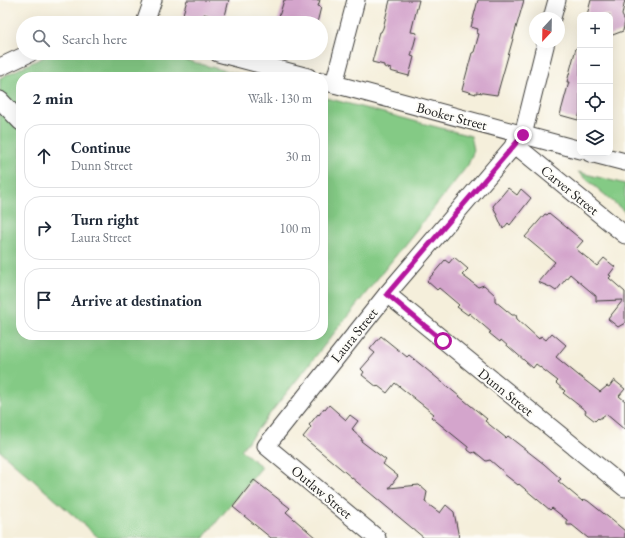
<!DOCTYPE html>
<meta charset="utf-8">
<style>
:root{--surface:#fff;--page:#f2f2f3;--text:#1f2937;--muted:#747a83;--line:#e0e1e3}
body{margin:0;font-family:"EB Garamond",serif;background:var(--page);color:var(--text)}
.controls{position:absolute;right:12px;top:12px;display:grid;overflow:hidden;border-radius:8px;box-shadow:0 4px 16px #0002}
.controls button{width:36px;height:36px;display:grid;place-items:center;padding:0;border:0;border-bottom:1px solid var(--line);background:var(--surface);color:var(--text);font:20px sans-serif}
.compass{position:absolute;left:529px;top:12px;width:36px;height:36px;border-radius:50%;background:var(--surface);box-shadow:0 4px 16px #0002;rotate:202deg}
.stop{position:absolute;width:12px;height:12px;margin:-9px;border:3px solid #b5179e;border-radius:50%;background:#fff}
.stop.end{background:#b5179e;border-color:#fff;box-shadow:0 1px 4px #0008}
.list{margin:0;padding:0;list-style:none}
h2{display:flex;justify-content:space-between;align-items:center;height:52px;margin:0;padding:0 16px;font-size:17px}
h2 small{font-size:13px;font-weight:400;color:var(--muted)}
.list li{display:grid;grid-template-columns:26px 1fr auto;gap:12px;align-items:center;box-sizing:border-box;height:64px;margin:0 8px 8px;padding:0 8px;border:1px solid var(--line);border-radius:16px}
.list b{display:block;font-size:15px;white-space:nowrap}
.list p{margin:0;font-size:13px;white-space:nowrap;color:var(--muted)}
.list em{font-size:13px;font-style:normal;color:var(--muted)}
.icon{flex:none;width:22px;height:22px;fill:none;stroke:currentColor;stroke-width:2;stroke-linecap:round;stroke-linejoin:round}
.map{position:relative;flex:none;width:625px;height:538px;overflow:hidden}
.search{position:absolute;background:var(--surface);box-shadow:0 4px 16px #0002;left:16px;top:16px;width:312px;height:44px;display:flex;align-items:center;gap:10px;box-sizing:border-box;padding:0 14px;border-radius:22px;color:var(--muted);font-size:15px}
.panel{position:absolute;background:var(--surface);box-shadow:0 4px 16px #0002;left:16px;top:72px;width:312px;height:268px;border-radius:16px}
.map>svg:first-child{display:block}
</style>
<div class="map">
<svg width="625" height="538" viewBox="0 0 625 538">
<rect width="100%" height="100%" fill="#fdfcf7"/>
<filter id="ink" filterUnits="userSpaceOnUse"><feTurbulence type="fractalNoise" baseFrequency=".025" numOctaves="2"/><feDisplacementMap in="SourceGraphic" scale="8" xChannelSelector="R" yChannelSelector="G"/><feConvolveMatrix kernelMatrix="1 2 1 2 8 2 1 2 1" color-interpolation-filters="sRGB"/></filter>
<filter id="wash" filterUnits="userSpaceOnUse"><feTurbulence type="fractalNoise" baseFrequency=".012" numOctaves="4" result="noise"/><feDisplacementMap in="SourceGraphic" scale="16" xChannelSelector="R" yChannelSelector="G"/><feGaussianBlur stdDeviation="0.9" result="paint"/><feColorMatrix in="noise" values="0 0 0 0 0 0 0 0 0 0 0 0 0 0 0 0 0 1.4 0 .05"/><feComposite in="paint" operator="in"/></filter>
<g filter="url(#wash)">
<rect width="100%" height="100%" fill="#f5efdb"/>
<!-- green -->
<g fill="#84ca85" stroke="#507350">
<path d="M52,53H159L249,77H21V335H323V97L471,136L474,150L468,165L241,450L262,467L204,537L205,538H99L0,451V78Z"/>
<path d="M578,172L625,184V212Z"/>
</g>
<g id="blocks">
<!-- building -->
<g fill="#d4a5cc">
<path d="M187,0H229L224,20L204,14L202,20L183,14Z"/>
<path d="M284,0H320L318,6L321,7L317,23H277Z"/>
<path d="M390,0H419L411,32L417,33L411,56L414,57L409,76L390,71L391,69L384,67V65L372,62L380,32H381L383,28Z"/>
<path d="M478,0H524L497,95L476,92V94L462,90L472,53L474,52L479,34L477,33L478,29L471,27Z"/>
<path d="M591,0H625L622,15L625,21L623,31L610,36V15H587Z"/>
<path d="M576,48H580V112L578,120L560,115L569,82H567Z"/>
<path d="M508,188L517,195L521,189L531,198L510,225L508,223L503,229L493,206Z"/>
<path d="M549,213L583,241L576,249L597,266L604,258L615,267L609,275L611,276L609,278L625,292V323L618,327L608,319L623,300L596,301V296L570,274L556,291L550,287L538,282L555,262L525,237L545,214L547,215Z"/>
<path d="M454,257L468,269L462,275L478,287L484,285L495,295V301L512,315H516L517,319L539,339L541,336L546,340L552,333L566,345L556,357L578,375L600,392L607,386L609,387L614,380L625,389L619,396L625,401V430L606,414L599,419L598,418L595,421L585,413L586,411L563,393L565,391L556,383L558,381L536,364L533,368L501,340L500,342L489,333L491,332L469,313L468,315L457,307L459,305L439,288L437,290L427,281L445,260L449,263Z"/>
<path d="M381,336L407,357L409,355L487,419L485,421L506,438L508,436L544,464L561,479L558,481L582,501L584,499L588,501L613,521L625,531V538H588L572,525H567V520L552,508L550,510L519,484L518,485L504,474L505,473L490,460L486,461L475,452L472,453L468,450V447L431,417L434,414L395,383L387,393L378,386L377,387L362,375L364,372L361,369L375,353L370,349Z"/>
<path d="M329,405L346,420L350,415L358,421L352,429L354,430L353,431L362,439L361,441L386,460L383,464L398,476L389,488L419,485L427,492L425,502L440,513L446,505L454,512L459,538H424L303,437L311,427L309,425L318,414L319,415L324,408L325,410Z"/>
<path d="M254,480L290,508L286,512L316,538H271L233,507Z"/>
</g>
</g>
</g>
<g filter="url(#ink)">
<use href="#blocks" fill-opacity="0" stroke="#3d3c39" stroke-width="1"/>
<g fill="none" stroke-linecap="round" stroke-linejoin="round">
<defs>
<g id="minor">
<path d="M552,18L557,0"/>
<path d="M145,23L153,0"/>
<path d="M218,53L308,77"/>
<path d="M0,67L30,53"/>
<path d="M323,81L580,150"/>
<path d="M334,84L356,0"/>
<path d="M0,100L21,122"/>
<path d="M514,144L625,235"/>
<path d="M590,153L625,162"/>
<path d="M387,294L625,488"/>
<path d="M377,538L266,446L387,294L523,135L546,42"/>
</g>
</defs>
<!-- minor casing -->
<use href="#minor" stroke="#3d3c39" stroke-width="19"/>
<!-- minor -->
<use href="#minor" stroke="#fff" stroke-width="17"/>
</g>
</g>
<g fill="none" stroke-linecap="round" stroke-linejoin="round" filter="url(#ink)">
<!-- route -->
<path stroke="#b5179e" stroke-width="5" d="M443,341L387,294L523,135"/>
</g>
<g text-anchor="middle" stroke-width="4" stroke-linejoin="round" paint-order="stroke">
<!-- street labels -->
<g font-size="14" fill="#1c1c1c" stroke="#fdfcf7">
<text transform="translate(452 116) rotate(15)" y="5">Booker Street</text>
<text transform="translate(570 190) rotate(39)" y="5">Carver Street</text>
<text transform="translate(354 335) rotate(-51)" y="5">Laura Street</text>
<text transform="translate(506 392) rotate(39)" y="5">Dunn Street</text>
<text transform="translate(322 492) rotate(40)" y="5">Outlaw Street</text>
</g>
</g>
</svg>
<div class="controls">
<button>+</button>
<button>−</button>
<button><svg class="icon" aria-label="locate" viewBox="0 0 24 24"><circle cx="12" cy="12" r="6"/><path d="M12 2v4M12 18v4M2 12h4M18 12h4"/></svg></button>
<button><svg class="icon" aria-label="layers" viewBox="0 0 24 24"><path d="M12 4l9 5-9 5-9-5zM3 14l9 5 9-5"/></svg></button>
</div>
<svg class="compass" viewBox="-18 -18 36 36"><path d="M0-13l5 13h-10z" fill="#e53935"/><path d="M0 13l5-13h-10z" fill="#747a83"/></svg>
<div class="stop" style="left:443px;top:341px"></div>
<div class="stop end" style="left:523px;top:135px"></div>
<div class="search"><svg class="icon" aria-label="search" viewBox="0 0 24 24"><circle cx="10" cy="10" r="6"/><path d="M15 15l6 6"/></svg>Search here</div>
<section class="panel">
<h2>2 min<small>Walk · 130 m</small></h2>
<ul class="list">
<li><svg class="icon" aria-label="ahead" viewBox="0 0 24 24"><path d="M12 20V5M6 11l6-6 6 6"/></svg><div><b>Continue</b><p>Dunn Street</p></div><em>30 m</em></li>
<li><svg class="icon" aria-label="right" viewBox="0 0 24 24"><path d="M7 20v-9h11M14 6l5 5-5 5"/></svg><div><b>Turn right</b><p>Laura Street</p></div><em>100 m</em></li>
<li><svg class="icon" aria-label="arrive" viewBox="0 0 24 24"><path d="M6 21V4h12l-3 4 3 4H6"/></svg><div><b>Arrive at destination</b></div></li>
</ul>
</section>
</div>
